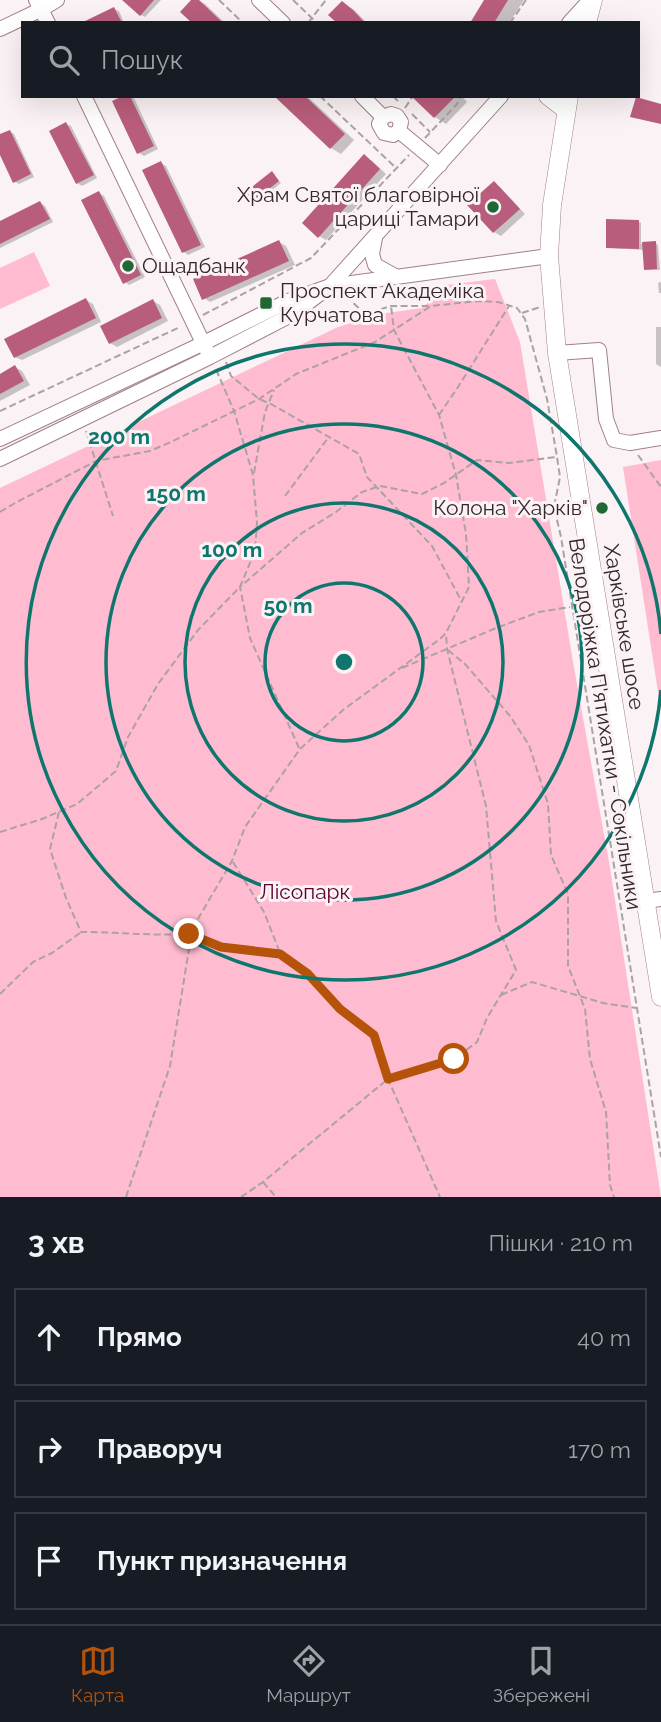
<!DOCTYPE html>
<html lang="uk">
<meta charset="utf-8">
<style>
:root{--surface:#171b24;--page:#20242c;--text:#f1f3f6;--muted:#9ea1a6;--line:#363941;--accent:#b45309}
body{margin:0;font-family:Raleway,sans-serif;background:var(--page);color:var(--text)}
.stop{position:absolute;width:21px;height:21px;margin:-16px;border:5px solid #b45309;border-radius:50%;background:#fff}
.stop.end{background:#b45309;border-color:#fff;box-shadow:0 2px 7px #0008}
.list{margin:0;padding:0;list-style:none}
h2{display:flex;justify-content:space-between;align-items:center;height:91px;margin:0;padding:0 28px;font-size:30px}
h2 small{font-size:23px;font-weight:400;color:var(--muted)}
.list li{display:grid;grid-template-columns:46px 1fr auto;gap:21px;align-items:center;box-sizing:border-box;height:98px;margin:0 14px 14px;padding:0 14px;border:2px solid var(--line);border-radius:0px}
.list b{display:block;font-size:26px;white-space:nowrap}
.list em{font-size:23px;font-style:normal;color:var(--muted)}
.icon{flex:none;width:38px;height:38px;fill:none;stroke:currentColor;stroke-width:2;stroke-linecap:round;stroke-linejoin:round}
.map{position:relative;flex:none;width:661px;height:1197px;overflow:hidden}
.search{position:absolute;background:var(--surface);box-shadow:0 7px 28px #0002;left:21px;right:21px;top:21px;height:77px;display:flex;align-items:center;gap:18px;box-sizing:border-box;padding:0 24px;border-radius:0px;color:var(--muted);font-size:26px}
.sheet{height:427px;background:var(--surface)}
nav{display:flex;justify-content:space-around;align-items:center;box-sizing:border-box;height:98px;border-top:2px solid var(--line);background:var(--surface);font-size:19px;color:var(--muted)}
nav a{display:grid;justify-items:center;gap:4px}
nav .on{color:var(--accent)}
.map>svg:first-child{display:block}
</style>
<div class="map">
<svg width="661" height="1197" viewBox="0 0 661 1197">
<rect width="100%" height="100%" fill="#faf2f4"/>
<!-- green -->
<g fill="#ffbcd0">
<path d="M34,252L50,286L0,309V268Z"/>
<path d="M495,279L520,342L573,662L610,868L661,1197H0V488L338,327L380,314L422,308L446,285Z"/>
<path d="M661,460V711L623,467Z"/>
</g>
<!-- shadow -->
<g fill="#0003">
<path d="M127,0H161L145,17L141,15Z"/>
<path d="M194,0H198L205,4L225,23H195Z"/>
<path d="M486,0H524L509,23H472Z"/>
<path d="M343,3L353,9L367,23H339Z"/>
<path d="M114,9L119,11L124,23H85Z"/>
<path d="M127,96L134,98L158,149L144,156L139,153Z"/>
<path d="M276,96H307L354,140L341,154L331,148Z"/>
<path d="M422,96H462L467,102L446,124L435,117Z"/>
<path d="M66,124L71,126L97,178L82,186L77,183Z"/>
<path d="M10,132L14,134L34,177L19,184L14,181L0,151V136Z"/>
<path d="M371,160L386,174L326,240L319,236Z"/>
<path d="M161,163L166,166L205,247L188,255L184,252Z"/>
<path d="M272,173L281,183L255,204L252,202L245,194Z"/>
<path d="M494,183L500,187L525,214L501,236L494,232L470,205Z"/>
<path d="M99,193L104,196L145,277L129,285L125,282Z"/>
<path d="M40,203L45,206L53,222L0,248V223Z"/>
<path d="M639,222L641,223V244L655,243L658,245L660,270H648L645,269L644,250L611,248L608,247Z"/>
<path d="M279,242L286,246L295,265L210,302L204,298Z"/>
<path d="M661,282V293H659L658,283Z"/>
<path d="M86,300L93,304L101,322L22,360L15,357Z"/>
<path d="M153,301L160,305L168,321L117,347L110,343Z"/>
<path d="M656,327H661V367L656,364Z"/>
<path d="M15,367L22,371L30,385L0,401V376Z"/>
</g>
<!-- building -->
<g fill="#b95d7d">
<path d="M122,0H154L140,16Z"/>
<path d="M191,0H199L223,23H192L180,12Z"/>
<path d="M484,0H508L494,23H470Z"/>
<path d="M342,1L354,11L365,23H337L328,15Z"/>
<path d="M114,7L122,23H81Z"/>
<path d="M123,96H130L154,146L137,154L112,101Z"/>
<path d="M274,96H305L345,134L330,149Z"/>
<path d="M411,96H456L434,118Z"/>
<path d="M636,97L661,104V124L630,117Z"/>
<path d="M66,122L94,175L76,184L49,131Z"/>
<path d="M10,130L31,174L13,183L0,155V134Z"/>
<path d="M364,154L380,169L318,238L302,223Z"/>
<path d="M161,161L201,245L182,253L142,170Z"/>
<path d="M272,171L279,181L251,203L243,194Z"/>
<path d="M494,181L520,209L493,233L467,205Z"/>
<path d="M99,191L141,275L123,284L81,200Z"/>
<path d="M40,201L50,219L0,244V221Z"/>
<path d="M606,219L639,220V249L606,248Z"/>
<path d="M279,240L289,261L202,300L193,279Z"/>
<path d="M656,241L657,269L644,270L642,242Z"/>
<path d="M86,298L96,318L14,358L4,339Z"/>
<path d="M153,299L162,318L109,344L100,326Z"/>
<path d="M15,365L24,381L0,394V374Z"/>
</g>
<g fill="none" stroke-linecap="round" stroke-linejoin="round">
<defs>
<g id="minor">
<path d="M36,0L48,23"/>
<path d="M259,0L283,23"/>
<path d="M569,23L590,0"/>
<path d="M0,29L42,9L57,0"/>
<path d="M84,96L206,349"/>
<path d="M362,96L383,117L391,114L397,116L401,122L399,131L440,165"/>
<path d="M383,117L379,124L384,133L393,135L399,131"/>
<path d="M375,238L372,254L375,265L395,276"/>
<path d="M557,353L599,350L606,419L614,440L630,443L661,438"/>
<path d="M0,439L204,343L288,301L330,286L549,256"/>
<path d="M0,459L210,357L293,314L330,286L501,96"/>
<path d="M645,901L661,899"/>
</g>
<g id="major">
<path d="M587,23L593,0"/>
<path d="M548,96L566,110"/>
<path d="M569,96L552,205L549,256L557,353L661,997"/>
</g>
</defs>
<!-- minor casing -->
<use href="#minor" stroke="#a27f89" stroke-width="16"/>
<!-- major casing -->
<use href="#major" stroke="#a27f89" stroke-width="19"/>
<!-- path -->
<g stroke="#aca1a4" stroke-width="2" stroke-dasharray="7 3.5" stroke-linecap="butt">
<path d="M219,0L243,23"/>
<path d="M293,0L317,23"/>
<path d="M308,23L326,0"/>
<path d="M510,23L526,0"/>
<path d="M320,96L396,168"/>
<path d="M393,96L400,103"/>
<path d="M405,108L413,96"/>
<path d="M412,114L430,132"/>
<path d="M425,138L457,104L461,96"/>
<path d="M346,296L365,314L391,306H431"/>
<path d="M522,313L540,307"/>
<path d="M203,315L311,258L409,155"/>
<path d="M226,362L231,376L259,399L271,404L359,454L367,477L432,546L462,602"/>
<path d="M0,411L180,327"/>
<path d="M439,415L458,387L509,306"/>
<path d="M86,431L113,516"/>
<path d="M638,455L661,487"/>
<path d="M254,473L265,412L274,390"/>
<path d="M285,496L328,438"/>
<path d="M0,512L15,503L96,461L150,451L171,442L259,399L296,374L375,342L431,306L478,301L498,302L517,308L525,319L547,399L557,457L560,477L554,507L561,537L661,1157"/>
<path d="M448,650L465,664L510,716L529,745L548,804L551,855L568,894V966L585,1009L590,1059L606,1112L610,1185L614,1197"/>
<path d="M402,668L496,628L539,612L570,607"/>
<path d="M299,748L250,638L240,587L302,533L336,512L362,492L380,486L422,494L444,483L477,460L509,463L556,457"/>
<path d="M59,812L50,849L66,898L81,932C117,932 153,936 189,934L232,861L245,827L300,749L343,710L440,639L446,633L469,587L466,534L456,475L439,415L394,330L391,306"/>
<path d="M0,832L42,819L77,804L116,771L128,737L158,684L198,630L240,587L255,551L257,523L253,475L234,411L215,367"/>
<path d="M233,862L264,912L280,953"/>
<path d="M0,994L33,962L52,953L80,933"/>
<path d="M501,995L532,982L603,1003L636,1008"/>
<path d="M263,1182L276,1197"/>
<path d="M126,1197L170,1066L189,949V934L221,947L280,954L308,974L340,1009L374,1035L388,1079L440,1197"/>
<path d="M241,1197L263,1182L388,1079L454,1059L477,1042L487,1018L516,970L496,921L486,806L447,649L446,634"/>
</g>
<!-- minor -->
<use href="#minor" stroke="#fff" stroke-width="14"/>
<!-- major -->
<use href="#major" stroke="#fff" stroke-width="18"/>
</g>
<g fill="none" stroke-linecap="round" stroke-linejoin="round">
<!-- route -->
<path stroke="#b45309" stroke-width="9" d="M189,934L221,947L280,954L308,974L340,1009L374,1035L388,1079L454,1059"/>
</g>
<!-- distance rings -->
<g fill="none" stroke="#0f766e" stroke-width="3.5">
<circle cx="344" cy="662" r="79"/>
<circle cx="344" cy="662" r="159"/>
<circle cx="344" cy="662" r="238"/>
<path d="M661 690A318 318 0 1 1 661 634"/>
</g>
<!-- markers -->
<g fill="#1f6835" stroke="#faf2f4" stroke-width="2.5">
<circle cx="493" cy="207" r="7"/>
<circle cx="128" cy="266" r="7"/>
<rect x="259" y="296" width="14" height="14" rx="3.5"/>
<circle cx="602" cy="508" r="7"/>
</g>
<g text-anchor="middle" stroke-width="6" stroke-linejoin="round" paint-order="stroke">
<!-- poi labels -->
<g font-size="21" fill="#35262a" stroke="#faf2f4" text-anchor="end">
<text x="479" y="202">Храм Святої благовірної<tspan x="479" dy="24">цариці Тамари</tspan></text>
<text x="142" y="273" text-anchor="start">Ощадбанк</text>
<text x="280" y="298" text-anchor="start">Проспект Академіка<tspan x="280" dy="24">Курчатова</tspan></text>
<text x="588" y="515">Колона "Харків"</text>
</g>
<!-- street labels -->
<g font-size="21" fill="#35262a" stroke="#faf2f4">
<text transform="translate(624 627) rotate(81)" y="7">Харківське шосе</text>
<text transform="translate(605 724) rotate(81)" y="7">Велодоріжка П'ятихатки - Сокільники</text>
</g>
<!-- park labels -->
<g font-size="21" fill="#5b012d" stroke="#faf2f4">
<text x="305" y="899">Лісопарк</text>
</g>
</g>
<circle cx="344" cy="662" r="10" fill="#0f766e" stroke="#faf2f4" stroke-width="3.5"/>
<g font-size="21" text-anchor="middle" font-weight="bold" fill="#0f766e" stroke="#faf2f4" stroke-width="6" stroke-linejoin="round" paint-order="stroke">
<text x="119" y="444">200 m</text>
<text x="176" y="501">150 m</text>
<text x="232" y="557">100 m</text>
<text x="288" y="613">50 m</text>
</g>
</svg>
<div class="stop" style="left:454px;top:1059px"></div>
<div class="stop end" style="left:189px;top:934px"></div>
<div class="search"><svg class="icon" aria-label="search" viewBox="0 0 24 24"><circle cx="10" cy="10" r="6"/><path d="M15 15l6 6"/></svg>Пошук</div>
</div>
<section class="sheet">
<h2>3 хв<small>Пішки · 210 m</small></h2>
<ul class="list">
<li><svg class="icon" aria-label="ahead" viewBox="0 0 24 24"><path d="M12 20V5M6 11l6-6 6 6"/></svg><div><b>Прямо</b></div><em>40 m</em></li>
<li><svg class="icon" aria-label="right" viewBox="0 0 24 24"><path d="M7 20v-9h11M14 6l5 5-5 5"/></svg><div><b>Праворуч</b></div><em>170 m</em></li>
<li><svg class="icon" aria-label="arrive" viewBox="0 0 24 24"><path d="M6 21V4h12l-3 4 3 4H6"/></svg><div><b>Пункт призначення</b></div></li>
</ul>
</section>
<nav>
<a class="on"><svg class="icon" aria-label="map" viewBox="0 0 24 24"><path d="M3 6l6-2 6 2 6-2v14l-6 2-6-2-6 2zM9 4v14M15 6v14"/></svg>Карта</a>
<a><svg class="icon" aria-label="directions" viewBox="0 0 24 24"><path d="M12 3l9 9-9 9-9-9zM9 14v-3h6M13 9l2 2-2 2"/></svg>Маршрут</a>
<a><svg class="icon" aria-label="saved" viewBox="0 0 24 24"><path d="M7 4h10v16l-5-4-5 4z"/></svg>Збережені</a>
</nav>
